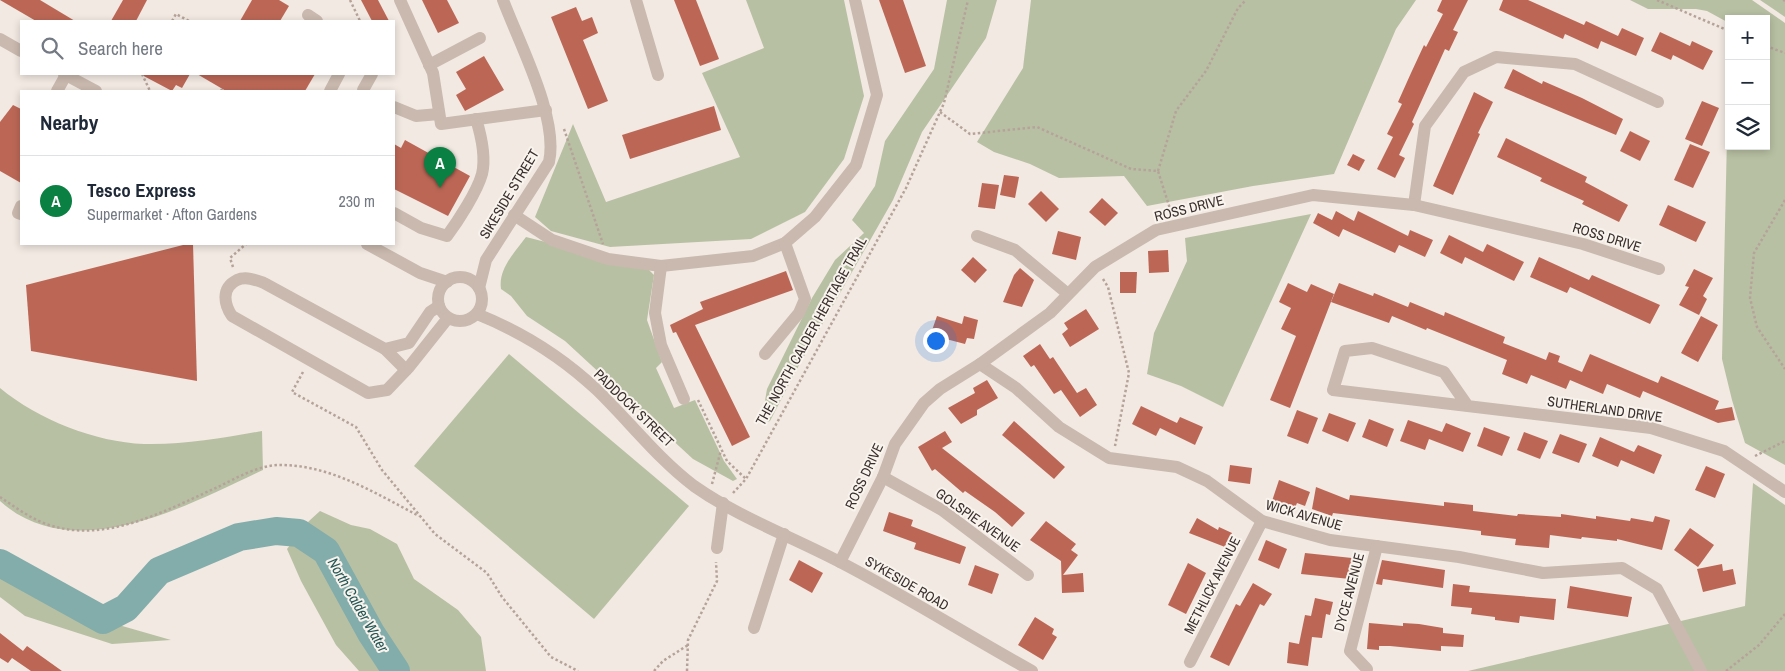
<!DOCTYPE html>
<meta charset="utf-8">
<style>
:root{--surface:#fff;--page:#f6f6f7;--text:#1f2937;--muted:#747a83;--line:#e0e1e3;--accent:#0b8043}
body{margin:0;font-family:"Archivo Narrow",sans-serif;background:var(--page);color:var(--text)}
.controls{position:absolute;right:15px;top:15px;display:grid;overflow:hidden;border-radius:0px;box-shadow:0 2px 8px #0003}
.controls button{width:45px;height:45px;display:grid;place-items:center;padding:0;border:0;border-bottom:1px solid var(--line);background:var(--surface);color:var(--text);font:25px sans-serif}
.you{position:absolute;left:935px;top:340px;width:18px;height:18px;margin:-12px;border:4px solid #fff;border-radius:50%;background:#1a73e8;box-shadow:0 0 0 8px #1a73e833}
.badge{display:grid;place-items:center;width:32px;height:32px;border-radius:50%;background:var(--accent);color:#fff;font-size:16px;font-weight:700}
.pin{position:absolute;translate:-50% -41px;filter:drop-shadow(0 1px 2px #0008)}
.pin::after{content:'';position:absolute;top:26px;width:18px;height:15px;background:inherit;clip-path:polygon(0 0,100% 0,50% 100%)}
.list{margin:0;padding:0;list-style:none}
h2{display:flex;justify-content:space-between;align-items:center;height:65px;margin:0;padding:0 20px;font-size:21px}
h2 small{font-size:16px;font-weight:400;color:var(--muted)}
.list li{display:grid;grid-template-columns:32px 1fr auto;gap:15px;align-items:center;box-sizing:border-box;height:90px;padding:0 20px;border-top:1px solid var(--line)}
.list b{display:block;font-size:19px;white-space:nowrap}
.list p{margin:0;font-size:16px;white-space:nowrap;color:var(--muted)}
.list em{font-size:16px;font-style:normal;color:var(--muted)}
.icon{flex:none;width:28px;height:28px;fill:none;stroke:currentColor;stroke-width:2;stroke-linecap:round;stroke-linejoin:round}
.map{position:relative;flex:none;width:1785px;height:671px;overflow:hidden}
.search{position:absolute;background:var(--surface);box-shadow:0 2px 8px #0003;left:20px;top:20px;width:375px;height:55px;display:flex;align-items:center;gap:12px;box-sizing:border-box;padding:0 18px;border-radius:0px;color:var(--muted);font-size:19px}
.panel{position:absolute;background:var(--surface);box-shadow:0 2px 8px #0003;left:20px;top:90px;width:375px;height:155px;border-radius:0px}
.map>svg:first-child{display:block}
</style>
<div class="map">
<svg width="1785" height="671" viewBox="0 0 1785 671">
<rect width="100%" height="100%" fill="#f2e9e2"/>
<!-- green -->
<g fill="#b8c0a3">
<path d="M746,0H844L864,96L844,159L805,212L751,239L610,247L551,231L535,217L573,124L606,202L740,157L702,73L764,48Z"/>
<path d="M947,0H997L986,38L922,132L893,200L798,367L770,421L761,424L767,389L812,298L835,260L864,233L852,220L875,186L885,141L934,69Z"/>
<path d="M1031,0H1416L1396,29L1334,174L1253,186L1147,206L1124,176L1059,178L1030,164L994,152L977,142L1023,68Z"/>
<path d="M1630,0H1752L1785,23V465L1745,443L1732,400L1722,359L1727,137L1729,133V146H1766V19H1729V23L1707,11L1696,9H1648Z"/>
<path d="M1760,0H1785V17Z"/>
<path d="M1311,214L1223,407L1181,386L1147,374L1154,333L1187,261L1185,238Z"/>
<path d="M526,237L647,268L654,275L647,320L662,362L656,368L674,408L695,400L724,461L737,479L733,481L693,459L565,341L527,316L511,296L501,289C498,269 515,252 526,237Z"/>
<path d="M509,354L689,506L594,619L414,466Z"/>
<path d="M0,388C39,420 95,442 144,444C184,445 223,438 262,431L263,470C188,505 74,568 0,501Z"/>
<path d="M1753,483L1785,505V671H1468L1745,606Z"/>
<path d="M320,511L351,525L370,529L397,544L414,579L458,610L481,637L486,671H359L336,645L301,581L287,549L309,521Z"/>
<path d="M0,566L26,584L77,613L171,640L112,644L25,616L0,597Z"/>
</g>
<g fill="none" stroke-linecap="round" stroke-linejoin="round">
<!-- river -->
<path stroke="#83adab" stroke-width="28" d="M0,563L103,620L126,608L159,571L239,537L276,531L299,533L326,551L371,633L396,671"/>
</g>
<!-- building -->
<g fill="#bc6756">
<path d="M0,0H40L75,21H36Z"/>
<path d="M123,0H147L136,21H111Z"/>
<path d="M252,0H279L289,6L280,21H240Z"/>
<path d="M361,0H378L389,21H372Z"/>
<path d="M422,0H447L459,23L438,33Z"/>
<path d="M674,0H696L719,59L700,66Z"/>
<path d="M879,0H903L926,66L905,73Z"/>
<path d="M1442,0H1468L1453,30L1458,32L1449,51L1445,49L1412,122L1414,124L1399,155L1405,158L1395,178L1377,169L1393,137L1387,134L1402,104L1398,102L1411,73L1424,45L1426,47L1443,14L1437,11Z"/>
<path d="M1503,0H1528L1584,25L1586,21L1618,36L1622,28L1644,38L1636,56L1601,41L1598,49L1565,34L1563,39L1499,10Z"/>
<path d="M576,7L582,21L592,17L598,33L583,40L608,101L588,109L551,17Z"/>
<path d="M1660,32L1690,46L1692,41L1713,51L1703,70L1673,55L1671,60L1651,51Z"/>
<path d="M484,56L504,90L465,111L456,95L466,89L456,72Z"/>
<path d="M1513,69L1542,84L1543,81L1582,98L1623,119L1616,135L1504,88Z"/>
<path d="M140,74H190L182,88L176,85L172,91Z"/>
<path d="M197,74H315L305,91H226Z"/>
<path d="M1474,92L1493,102L1478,133L1480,134L1453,195L1433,186Z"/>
<path d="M1702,101L1719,108L1702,146L1685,139Z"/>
<path d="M13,105L21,109V183L0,171V122Z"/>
<path d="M714,106L721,130L630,159L622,135Z"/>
<path d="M1630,131L1650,141L1640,161L1620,151Z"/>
<path d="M1506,138L1587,177L1585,182L1628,205L1619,222L1582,204L1584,201L1540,181L1542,178L1497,157Z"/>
<path d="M405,140L470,176L448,216L394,189V144L401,148Z"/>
<path d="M1690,144L1710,152L1693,188L1674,180Z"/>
<path d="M1353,154L1365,160L1359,171L1347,165Z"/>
<path d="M1004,175L1019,177L1015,198L1000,195Z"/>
<path d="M982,183L999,185L995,209L978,207Z"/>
<path d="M1041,191L1059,209L1046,222L1028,204Z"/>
<path d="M1102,198L1118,213L1105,226L1089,212Z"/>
<path d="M1668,205L1706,222L1696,242L1659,225Z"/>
<path d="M1336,211L1354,221L1358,211L1408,236L1410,230L1433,240L1425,257L1399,245L1395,253L1343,229L1339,237L1313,223L1318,213L1332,220Z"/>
<path d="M1058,231L1081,237L1076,260L1052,254Z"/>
<path d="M1449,235L1483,252L1487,244L1524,262L1514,281L1465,257L1462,264L1440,253Z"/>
<path d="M187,244H193L197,381L31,351L26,285Z"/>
<path d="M1168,250L1169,272L1149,273L1148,251Z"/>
<path d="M973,257L987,270L975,283L961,270Z"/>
<path d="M1539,257L1589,280L1592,275L1660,305L1650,324L1570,287L1567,293L1530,277Z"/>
<path d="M1020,268L1034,280L1022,307L1003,302L1014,275Z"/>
<path d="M1694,269L1713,278L1703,296L1707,299L1699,315L1679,305L1689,287L1685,286Z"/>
<path d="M786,271L793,290L695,325L750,437L732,446L676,332L673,333L670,325L703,309L700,302Z"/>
<path d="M1120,272H1137L1136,293H1120Z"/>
<path d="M1288,283L1307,292L1311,284L1334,294L1290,408L1270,400L1296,336L1281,329L1291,308L1279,302Z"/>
<path d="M1339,283L1373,296L1374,293L1408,307L1410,302L1444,316L1445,312L1505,337L1503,343L1546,360L1549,352L1560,356L1558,362L1582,372L1590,354L1658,383L1661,376L1719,401L1715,410L1732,407L1735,420L1718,423L1643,391L1640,398L1607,384L1603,394L1570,380L1566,389L1531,375L1527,384L1502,374L1507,360L1427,328L1426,330L1392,316L1389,323L1331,302Z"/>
<path d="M1086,309L1099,329L1070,347L1062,334L1068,329L1064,323Z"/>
<path d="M937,316L962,324L964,316L978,320L974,339L967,338L965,344L946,339L945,342L930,336Z"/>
<path d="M1701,316L1718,325L1698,362L1681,353Z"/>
<path d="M1040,344L1050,359L1053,357L1077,393L1086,388L1097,405L1080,417L1061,390L1054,394L1034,365L1031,367L1023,356Z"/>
<path d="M987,380L998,398L977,410V415L961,424L948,408L975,393L973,388Z"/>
<path d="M1141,406L1177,423L1180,417L1203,427L1195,445L1160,428L1156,436L1132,424Z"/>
<path d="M1297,410L1318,418L1308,444L1287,436Z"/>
<path d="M1329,413L1356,423L1348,442L1322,431Z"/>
<path d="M1369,419L1394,429L1387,447L1362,437Z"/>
<path d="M1408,420L1442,432L1446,423L1471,433L1463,452L1429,439L1425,450L1400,441Z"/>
<path d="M1014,421L1065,467L1054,479L1002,435Z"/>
<path d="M1484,427L1510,437L1502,456L1477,446Z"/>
<path d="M945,431L952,442L942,448L1025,513L1012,527L995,512L965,491L963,493L935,469L932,471L918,447Z"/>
<path d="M1524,432L1548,441L1540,459L1517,450Z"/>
<path d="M1560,434L1587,444L1579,463L1552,453Z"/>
<path d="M1600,437L1634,452L1638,445L1662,455L1654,474L1621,460L1618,467L1592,456Z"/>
<path d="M1230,465L1252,468L1250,484L1228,481Z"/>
<path d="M1706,466L1725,474L1715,498L1695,490Z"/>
<path d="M1279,480L1310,492L1305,506L1297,503L1294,510L1272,501Z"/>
<path d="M1316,487L1349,500L1350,495L1444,506V502L1473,505V511L1517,516L1518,514L1561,517V514L1596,519V516L1630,521L1631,518L1653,522L1655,516L1670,520L1662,550L1617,539V541L1582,537L1581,539L1550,535L1549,548L1515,545L1516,539L1481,535V531L1333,513L1332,516L1312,509Z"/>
<path d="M889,512L913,520L911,526L966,547L960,564L914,549L916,543L883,531Z"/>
<path d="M1197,518L1218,530L1219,527L1232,533L1225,547L1189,533Z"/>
<path d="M1046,521L1076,544L1071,550L1078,555L1063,575L1083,573L1084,592L1062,593L1061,561L1030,540Z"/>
<path d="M1690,528L1714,545L1698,567L1674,550Z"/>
<path d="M1266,540L1287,549L1279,569L1258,560Z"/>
<path d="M1305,553L1352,558L1350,579L1301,574Z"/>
<path d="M799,560L823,573L812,593L789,580Z"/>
<path d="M1382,560L1445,570L1443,588L1383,579L1382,585L1376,584Z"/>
<path d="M1188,563L1206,573L1186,614L1168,605Z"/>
<path d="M1722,564L1723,571L1733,569L1736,584L1703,592L1697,569Z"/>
<path d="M975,565L999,574L992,594L968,585Z"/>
<path d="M1253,583L1272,594L1264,606L1260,604L1229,666L1210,657L1236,604L1240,606Z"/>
<path d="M1453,584L1470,586L1469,592L1556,599L1554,620L1520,616L1519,623L1495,620V617L1471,614L1472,608L1451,606Z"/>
<path d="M1570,586L1632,597L1628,617L1567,608Z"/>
<path d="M1315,598L1333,602L1330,615L1326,614L1322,638L1312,637L1308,666L1287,663L1289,642L1299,644L1305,615L1311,616Z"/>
<path d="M1035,617L1054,629L1052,634L1057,637L1043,660L1018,645Z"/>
<path d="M1369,623L1403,626V623L1419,624L1443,628V633L1464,635L1463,647L1441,646V651L1390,646H1379V650L1367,649Z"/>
<path d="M0,633L23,651L27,646L62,671H31L12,658L8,663L0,658Z"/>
</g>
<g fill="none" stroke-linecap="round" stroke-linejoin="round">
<!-- path -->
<g stroke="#b5a399" stroke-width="2.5" stroke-dasharray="2.5 2.5" stroke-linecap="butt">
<path d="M350,0L360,21"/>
<path d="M1657,0L1729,31"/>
<path d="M1783,0L1785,1"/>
<path d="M172,21L176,14L189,21"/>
<path d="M1766,46L1785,53"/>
<path d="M142,74L150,91"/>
<path d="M221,91L222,89"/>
<path d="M940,112L970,134L1037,127L1131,169L1158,171L1171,212"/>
<path d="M564,129L603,244"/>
<path d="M1158,171L1176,111L1206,71L1238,8L1246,0"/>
<path d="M1785,200L1754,253L1750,298L1757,327L1785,369"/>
<path d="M233,267L230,258L246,244"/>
<path d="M1103,279L1108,287L1129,373L1115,446"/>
<path d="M303,372L292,392L356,427L382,470L435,534L487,573L502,597L551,657L578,671"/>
<path d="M698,400L727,461L746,479"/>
<path d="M1755,456L1785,441"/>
<path d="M712,484L721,450"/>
<path d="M733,493L746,479L906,188L944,103L968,0"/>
<path d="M0,497C15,507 31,519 49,525C107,544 166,510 218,487C236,478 257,466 278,465C329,464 375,493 419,516"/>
<path d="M654,671L663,661L688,645"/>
<path d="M687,671L688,640L717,581L716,562"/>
<path d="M1726,671L1759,645L1785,614"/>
</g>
<!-- minor -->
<g stroke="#c9b9ae" stroke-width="12">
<path d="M400,0L433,73L441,124L546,110"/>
<path d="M636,0L658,75"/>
<path d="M308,15L317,21"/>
<path d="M0,39L21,51"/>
<path d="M429,65L480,38"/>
<path d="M64,74L96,91"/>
<path d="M363,90L372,74"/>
<path d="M57,91L66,75"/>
<path d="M330,91L339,74"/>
<path d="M394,107L416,116L439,114"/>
<path d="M1414,205L1425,126L1464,72L1496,57L1575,64L1658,102"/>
<path d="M21,206L18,213L21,214"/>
<path d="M394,213L421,228L447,236C458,221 477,192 482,174C486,157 481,135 476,119"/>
<path d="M514,215L552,240L608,259L661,266L753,256L785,243L815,217L856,165L877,95L855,0"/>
<path d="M977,236L1015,250L1068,294"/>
<path d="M367,244L420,273L447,282"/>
<path d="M661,266L655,313L661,345L684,399"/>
<circle cx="460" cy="299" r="22"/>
<path d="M479,288L486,260L549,162C559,118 519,43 503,0"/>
<path d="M439,306L430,312L409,343L385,349L264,283C256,280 246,276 237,280C221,288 224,304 232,316L368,393L387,390L409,367L448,318"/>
<path d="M477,314C522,332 561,356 597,390C629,421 658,459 694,486C738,517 790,536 838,561C904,595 967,635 1032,671"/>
<path d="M385,349L406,370"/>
<path d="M765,354L799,313L805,299L785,243"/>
<path d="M980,364L1016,388L1059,427L1109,458L1177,467L1207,481L1262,521L1330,540L1459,557L1543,573L1622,568L1657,589L1701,671"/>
<path d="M1467,405L1444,372L1372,348L1345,351L1333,390L1651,428L1724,451L1785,492"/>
<path d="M883,477L942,510L1028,575"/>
<path d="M717,548L723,503"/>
<path d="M840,562L883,477L895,444L924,403L940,389L980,364L1050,313L1095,267L1156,230L1313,195L1414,205L1583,244L1659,269"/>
<path d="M754,628L784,534"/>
<path d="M1190,662L1262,521"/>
<path d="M1367,669L1350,651L1377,546"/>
</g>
</g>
<g text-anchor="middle" stroke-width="4" stroke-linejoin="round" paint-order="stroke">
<!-- street labels -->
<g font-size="14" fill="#392f2c" stroke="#f9f3ee">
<text transform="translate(509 194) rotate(-59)" y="5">SIKESIDE STREET</text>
<text transform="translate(1189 208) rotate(-14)" y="5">ROSS DRIVE</text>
<text transform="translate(1607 237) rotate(17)" y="5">ROSS DRIVE</text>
<text transform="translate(811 331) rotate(-61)" y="5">THE NORTH CALDER HERITAGE TRAIL</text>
<text transform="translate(634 408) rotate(44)" y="5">PADDOCK STREET</text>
<text transform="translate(1605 409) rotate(8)" y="5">SUTHERLAND DRIVE</text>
<text transform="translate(864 476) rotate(-65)" y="5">ROSS DRIVE</text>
<text transform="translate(1304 515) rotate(16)" y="5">WICK AVENUE</text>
<text transform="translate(978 520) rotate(35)" y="5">GOLSPIE AVENUE</text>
<text transform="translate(907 583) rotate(30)" y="5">SYKESIDE ROAD</text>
<text transform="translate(1212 585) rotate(-63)" y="5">METHLICK AVENUE</text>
<text transform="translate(1349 592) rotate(-75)" y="5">DYCE AVENUE</text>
</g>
<!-- water labels -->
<g font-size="15" font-style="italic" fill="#255757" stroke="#f9f3ee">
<text transform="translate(358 605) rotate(60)" y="5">North Calder Water</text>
</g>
</g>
</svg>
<div class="controls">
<button>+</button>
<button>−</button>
<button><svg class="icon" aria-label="layers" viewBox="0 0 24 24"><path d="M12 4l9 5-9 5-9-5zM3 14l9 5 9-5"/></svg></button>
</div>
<div class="you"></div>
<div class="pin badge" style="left:440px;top:188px">A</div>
<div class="search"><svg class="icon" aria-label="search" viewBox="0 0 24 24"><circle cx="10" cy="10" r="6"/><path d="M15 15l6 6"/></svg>Search here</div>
<section class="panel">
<h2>Nearby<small></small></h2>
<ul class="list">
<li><span class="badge">A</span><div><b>Tesco Express</b><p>Supermarket · Afton Gardens</p></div><em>230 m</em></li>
</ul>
</section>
</div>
